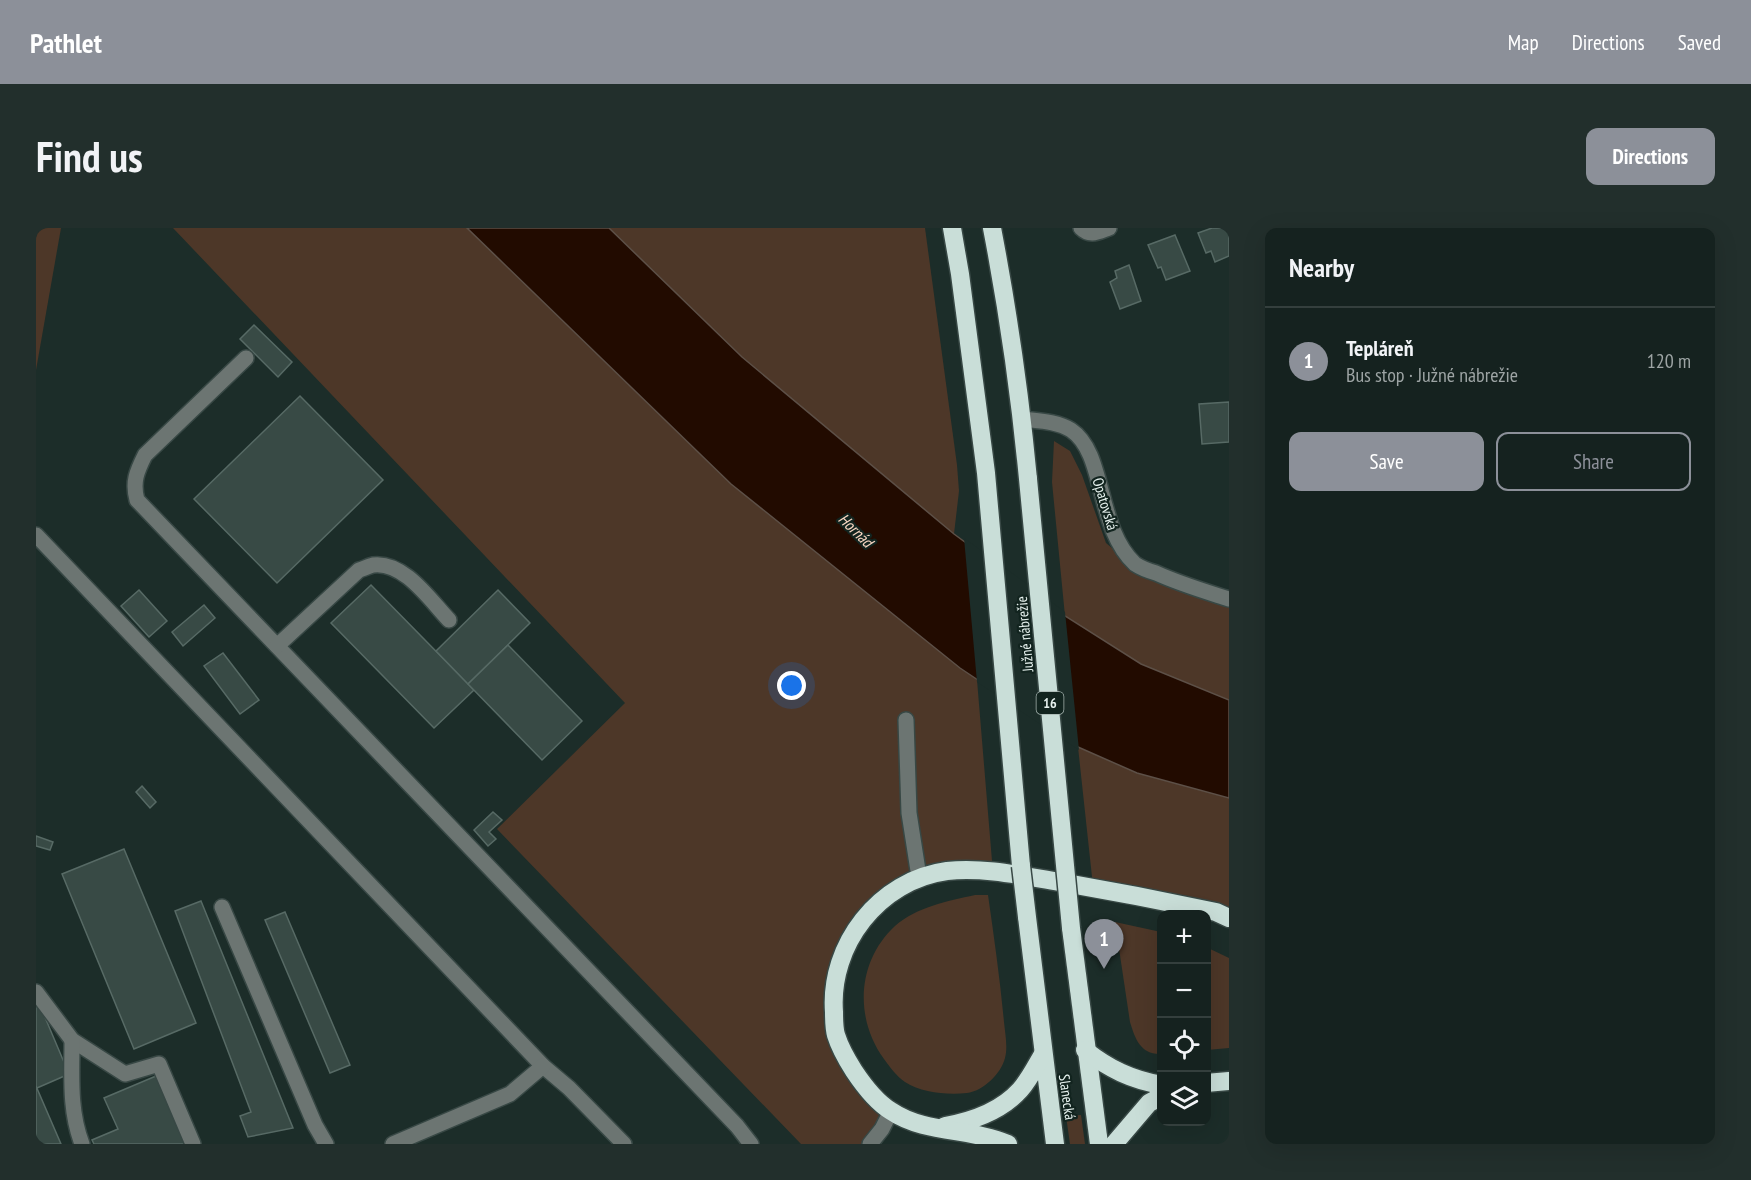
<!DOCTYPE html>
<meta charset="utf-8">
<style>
:root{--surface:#15221f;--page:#222f2c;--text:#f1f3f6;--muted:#9da4a4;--line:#343f3d;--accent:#8c9099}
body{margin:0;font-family:"PT Sans Narrow",sans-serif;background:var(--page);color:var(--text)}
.controls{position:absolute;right:18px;bottom:18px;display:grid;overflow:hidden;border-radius:12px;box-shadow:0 6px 24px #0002}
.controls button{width:54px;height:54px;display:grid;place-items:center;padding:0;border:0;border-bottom:2px solid var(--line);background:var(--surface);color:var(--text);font:30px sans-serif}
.you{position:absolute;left:756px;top:458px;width:21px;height:21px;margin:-15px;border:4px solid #fff;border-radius:50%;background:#1a73e8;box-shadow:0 0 0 9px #1a73e833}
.badge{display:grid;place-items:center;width:39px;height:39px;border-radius:50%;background:var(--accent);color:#fff;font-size:20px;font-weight:700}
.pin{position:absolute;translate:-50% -50px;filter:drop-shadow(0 2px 3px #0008)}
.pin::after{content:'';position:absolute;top:32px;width:21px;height:18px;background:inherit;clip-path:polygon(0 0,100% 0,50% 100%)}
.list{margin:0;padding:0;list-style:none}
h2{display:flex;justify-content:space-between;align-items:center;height:78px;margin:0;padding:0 24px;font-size:26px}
h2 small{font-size:20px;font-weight:400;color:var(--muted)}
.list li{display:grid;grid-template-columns:39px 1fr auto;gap:18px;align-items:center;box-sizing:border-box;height:108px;padding:0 24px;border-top:2px solid var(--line)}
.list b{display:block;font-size:22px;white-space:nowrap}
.list p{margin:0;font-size:20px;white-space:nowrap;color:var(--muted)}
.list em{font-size:20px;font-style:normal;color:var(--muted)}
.actions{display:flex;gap:12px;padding:18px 24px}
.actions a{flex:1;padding:14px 0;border:2px solid var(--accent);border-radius:12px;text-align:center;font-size:21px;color:var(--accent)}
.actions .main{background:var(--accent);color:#fff}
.icon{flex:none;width:33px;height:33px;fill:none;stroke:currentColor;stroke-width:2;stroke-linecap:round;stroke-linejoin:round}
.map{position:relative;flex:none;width:1193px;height:916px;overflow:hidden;border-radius:12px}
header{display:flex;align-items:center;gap:36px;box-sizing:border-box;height:84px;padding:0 30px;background:var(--accent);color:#fff}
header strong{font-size:28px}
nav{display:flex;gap:33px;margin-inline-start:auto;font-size:21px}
.intro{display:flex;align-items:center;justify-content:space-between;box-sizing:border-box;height:144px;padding:0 36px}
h1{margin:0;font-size:42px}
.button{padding:15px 27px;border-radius:12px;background:var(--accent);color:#fff;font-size:21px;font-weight:700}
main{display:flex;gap:36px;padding:0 36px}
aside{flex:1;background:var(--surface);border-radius:12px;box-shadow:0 6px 24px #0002}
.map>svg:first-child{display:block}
</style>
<header>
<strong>Pathlet</strong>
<nav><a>Map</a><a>Directions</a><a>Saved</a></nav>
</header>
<div class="intro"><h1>Find us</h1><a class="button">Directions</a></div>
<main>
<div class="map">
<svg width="1193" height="916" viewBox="0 0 1193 916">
<rect width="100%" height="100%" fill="#1c2d29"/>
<!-- green -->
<g fill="#4d3728">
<path d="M0,0H25L0,142Z"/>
<path d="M137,0H431L695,256L941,452L957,645L883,649L818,702L799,805L855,883L834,916H765L461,601L589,475Z"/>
<path d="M573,0H889L921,237L923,263L918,306L706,129Z"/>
<path d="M1018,213L1034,223L1046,247L1070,315L1089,331L1193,372V472L1105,436L1029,388L1016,254Z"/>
<path d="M1042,519L1101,545L1193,570V690L1057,658Z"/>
<path d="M939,667H952C958,709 964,751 968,794C969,805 972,819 969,830C965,846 947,863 931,865C911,867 886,865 869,854C861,849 853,838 848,831C818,790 821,733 859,698C881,679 911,673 939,667Z"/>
<path d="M1079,694L1125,704V826C1105,827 1099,811 1094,794Z"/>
<path d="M1170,719L1193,730V820L1171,822Z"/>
<path d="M1045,887L1049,916H1034L1030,888Z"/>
</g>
<!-- water -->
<path fill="#220b00" stroke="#5d5047" stroke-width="1.5" d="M431,0H573L706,129L918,306L1029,388L1105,436L1193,472V570L1101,545L1042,519L924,440L695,256Z"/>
<!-- pier -->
<path fill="#1c2d29" d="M928,310L1029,384L1043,522L941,454Z"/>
<!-- building -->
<g fill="#384a45" stroke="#576a65" stroke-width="1.5">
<path d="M1176,0H1193V28L1179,34L1175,23L1170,25L1162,5Z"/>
<path d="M1139,7L1154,43L1130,52L1125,39L1122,40L1112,17Z"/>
<path d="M1093,37L1105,73L1084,81L1074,54L1081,50L1079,43Z"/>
<path d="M218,97L256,134L242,149L204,111Z"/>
<path d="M264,168L347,252L241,355L158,271Z"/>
<path d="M1193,174V214L1166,216L1163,176Z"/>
<path d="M335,357L438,462L398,500L295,395Z"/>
<path d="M103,362L131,393L113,409L85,378Z"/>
<path d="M462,362L494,395L432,456L400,423Z"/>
<path d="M168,377L179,390L147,418L136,404Z"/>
<path d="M472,417L546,493L506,532L432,456Z"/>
<path d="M187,425L223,472L204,486L168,438Z"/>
<path d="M106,558L120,574L114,580L100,564Z"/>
<path d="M457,584L466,592L453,604L460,611L452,618L438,602Z"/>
<path d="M0,608L17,614L14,622L0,618Z"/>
<path d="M88,621L160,795L98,821L26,646Z"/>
<path d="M165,673L257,900L212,909L204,888L215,884L139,683Z"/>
<path d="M249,684L314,837L294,845L229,692Z"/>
<path d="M0,768L33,846L1,860L0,858Z"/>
<path d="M120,848L151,916H58L56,912L82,901L68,870Z"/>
<path d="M0,858L25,916H0Z"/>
</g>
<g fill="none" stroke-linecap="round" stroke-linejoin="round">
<defs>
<g id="minor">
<path d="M1045,0C1054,9 1062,4 1073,0"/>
<path d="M210,130L109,227C101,243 96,254 101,272L701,898L715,916"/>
<path d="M986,191C1002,193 1021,193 1035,202C1070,225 1060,300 1099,336C1105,340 1113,343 1120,345C1144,356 1168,363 1193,371"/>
<path d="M0,307L507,838L533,860L588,916"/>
<path d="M241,418L323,342C327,341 333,338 337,337C368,333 394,372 413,392"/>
<path d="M870,492L873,585L883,649"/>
<path d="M186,679L279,897L290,916"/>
<path d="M0,764L36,812L89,846L123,836L157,916"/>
<path d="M36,812C36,848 33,882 46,916"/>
<path d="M357,916L474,866L507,838"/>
<path d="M834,916L846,901L855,883"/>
</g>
<g id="highway">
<path d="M916,0L924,46L950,245L985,638"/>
<path d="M956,0C972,83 984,167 992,251"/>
<path d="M991,689L1019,916"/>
<path d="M1035,700L1063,916"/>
<path d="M1049,822C1073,841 1096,852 1126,857"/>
<path d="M1170,855L1193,853"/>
<path d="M909,898C937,893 965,883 984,862C993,852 1000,838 1007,826"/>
<path d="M972,916C935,900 889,906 855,883C840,874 828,858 818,843C811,832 804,820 800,807C798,800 798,791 798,784C793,717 843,652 911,643C949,639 987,648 1024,654C1076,663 1128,673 1180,684L1193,690"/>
<path d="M1078,916L1113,875L1126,868"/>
</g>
</defs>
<!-- minor casing -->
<use href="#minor" stroke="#384845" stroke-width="18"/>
<!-- highway casing -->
<use href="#highway" stroke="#384845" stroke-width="21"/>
<!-- minor -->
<use href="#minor" stroke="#6c7572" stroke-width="15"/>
<!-- highway -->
<use href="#highway" stroke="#c9ded8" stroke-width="18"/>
<defs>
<g id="highway-bridge">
<path d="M992,251L1035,700"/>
<path d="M985,638L991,689"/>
</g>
</defs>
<!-- highway-bridge casing -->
<use href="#highway-bridge" stroke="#384845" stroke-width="21" stroke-linecap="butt"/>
<!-- highway-bridge -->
<use href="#highway-bridge" stroke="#c9ded8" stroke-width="18"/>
</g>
<g text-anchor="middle" stroke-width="4.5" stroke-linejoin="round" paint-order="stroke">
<!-- shield labels -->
<rect fill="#12241f" stroke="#a6b4b0" stroke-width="1.5" x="1000.5" y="464" width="27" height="22" rx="4.5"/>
<g font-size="14" font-weight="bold" fill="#e6f1ee">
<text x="1014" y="480">16</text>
</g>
<!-- street labels -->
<g font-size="15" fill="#e6f1ee" stroke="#12241f">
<text transform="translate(1069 276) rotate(73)" y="5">Opatovská</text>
<text transform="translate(989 406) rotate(-95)" y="5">Južné nábrežie</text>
<text transform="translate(1031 869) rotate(82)" y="5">Slanecká</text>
</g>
<!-- water labels -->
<g font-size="16" font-style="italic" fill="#fbd9c4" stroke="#12241f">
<text transform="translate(820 302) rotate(44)" y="6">Hornád</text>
</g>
</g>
</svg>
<div class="controls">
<button>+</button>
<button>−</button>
<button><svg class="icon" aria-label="locate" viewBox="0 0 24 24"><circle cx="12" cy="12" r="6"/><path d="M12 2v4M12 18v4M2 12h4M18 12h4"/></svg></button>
<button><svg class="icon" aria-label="layers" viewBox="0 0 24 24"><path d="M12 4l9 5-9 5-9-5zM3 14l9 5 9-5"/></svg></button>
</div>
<div class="you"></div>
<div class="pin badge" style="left:1068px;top:741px">1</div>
</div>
<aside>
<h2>Nearby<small></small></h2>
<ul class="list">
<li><span class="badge">1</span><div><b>Tepláreň</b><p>Bus stop · Južné nábrežie</p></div><em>120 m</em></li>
</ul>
<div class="actions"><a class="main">Save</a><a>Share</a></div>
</aside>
</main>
